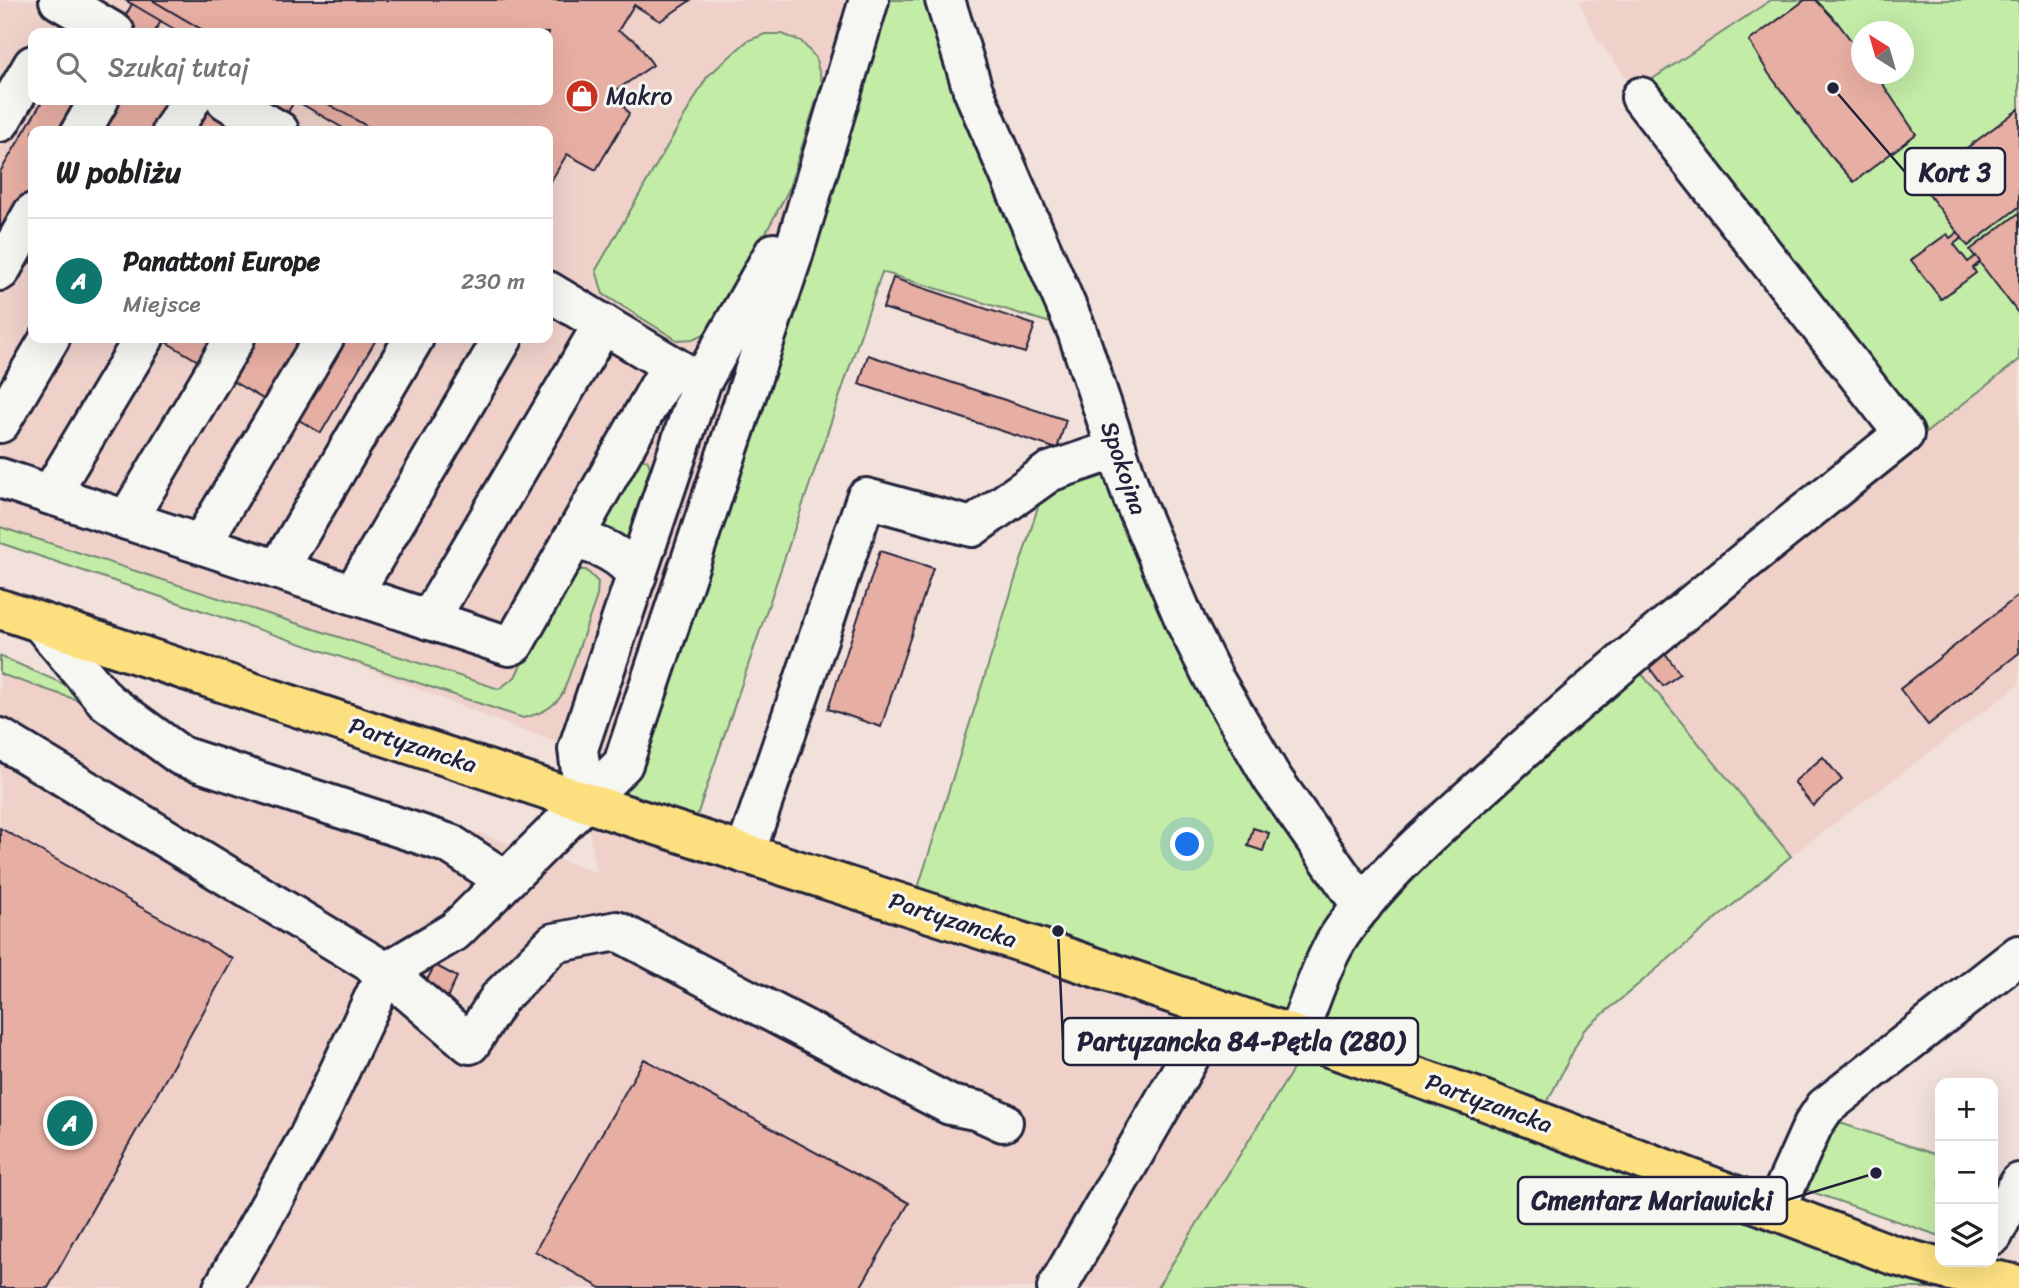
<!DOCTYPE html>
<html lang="pl">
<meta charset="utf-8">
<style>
:root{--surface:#fff;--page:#f2f2f2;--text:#202124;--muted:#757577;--line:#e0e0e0;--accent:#0f766e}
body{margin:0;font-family:Sriracha,sans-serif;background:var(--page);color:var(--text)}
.controls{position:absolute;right:21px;bottom:21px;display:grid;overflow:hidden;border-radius:14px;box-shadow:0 7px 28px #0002}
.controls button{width:63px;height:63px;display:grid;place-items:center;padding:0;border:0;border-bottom:2px solid var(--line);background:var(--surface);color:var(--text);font:35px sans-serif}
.compass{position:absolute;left:1851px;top:21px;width:63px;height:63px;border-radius:50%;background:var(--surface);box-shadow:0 7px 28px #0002;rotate:323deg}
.you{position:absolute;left:1188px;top:845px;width:24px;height:24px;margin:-18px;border:5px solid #fff;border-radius:50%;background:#1a73e8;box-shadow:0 0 0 10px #1a73e833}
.badge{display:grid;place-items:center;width:46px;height:46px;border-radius:50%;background:var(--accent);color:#fff;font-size:23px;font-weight:700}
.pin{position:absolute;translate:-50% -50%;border:4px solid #fff;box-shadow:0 2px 7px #0006}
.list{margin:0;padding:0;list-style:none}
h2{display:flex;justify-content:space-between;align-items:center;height:91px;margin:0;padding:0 28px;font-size:30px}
h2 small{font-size:23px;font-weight:400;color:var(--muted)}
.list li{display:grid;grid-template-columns:46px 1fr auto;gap:21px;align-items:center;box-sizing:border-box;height:126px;padding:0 28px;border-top:2px solid var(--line)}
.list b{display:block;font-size:26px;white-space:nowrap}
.list p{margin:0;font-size:23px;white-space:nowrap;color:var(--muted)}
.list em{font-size:23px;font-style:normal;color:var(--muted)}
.icon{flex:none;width:38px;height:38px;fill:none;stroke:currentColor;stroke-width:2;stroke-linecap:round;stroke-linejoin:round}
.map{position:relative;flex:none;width:2019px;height:1288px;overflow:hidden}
.search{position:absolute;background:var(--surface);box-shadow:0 7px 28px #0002;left:28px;top:28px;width:525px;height:77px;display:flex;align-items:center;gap:18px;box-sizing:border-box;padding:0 24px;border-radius:14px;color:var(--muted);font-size:26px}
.panel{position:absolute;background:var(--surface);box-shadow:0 7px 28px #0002;left:28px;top:126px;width:525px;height:217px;border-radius:14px}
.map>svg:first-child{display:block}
</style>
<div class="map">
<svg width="2019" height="1288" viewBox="0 0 2019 1288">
<rect width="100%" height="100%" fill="#f2e0da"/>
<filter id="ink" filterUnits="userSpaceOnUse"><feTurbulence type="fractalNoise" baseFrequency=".0143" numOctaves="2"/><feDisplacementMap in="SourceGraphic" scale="14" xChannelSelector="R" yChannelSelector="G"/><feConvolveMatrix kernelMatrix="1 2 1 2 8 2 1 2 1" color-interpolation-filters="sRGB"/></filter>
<g filter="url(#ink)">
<!-- built -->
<g fill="#efd1ca" fill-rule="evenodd">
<path d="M0,0H869L735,425L605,750L578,749L527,732L162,588L0,531ZM33,33H548V100H33ZM33,131H548V338H33Z"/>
<path d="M1579,0H1771L1648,82L1641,97L1595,36Z"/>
<path d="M2019,360V685L1791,856L1628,657L1904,434L1927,432Z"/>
<path d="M0,674L596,872L585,802L1311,1042L1157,1288H0Z"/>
</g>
<!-- green -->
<g fill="#c3eca7" stroke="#728771" stroke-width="2" fill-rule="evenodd">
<path d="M869,0H945L1077,331L882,272L690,836L585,802L623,764Z"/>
<path d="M1771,0H2019V360L1927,432L1904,434L1648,82ZM1862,32H1904V74H1862Z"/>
<path d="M765,34H782L801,41L815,57L822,82L788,191L714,330L693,339L677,340L603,294L596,270L707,77L747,41Z"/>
<path d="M1117,449L1133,498L1362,906L1628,657L1791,856L1584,1030L1538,1120L2019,1288H1157L1310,1042L912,907L1049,472Z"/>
<path d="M641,459L647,460L650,466L630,534L623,540L605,531L603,523L635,461Z"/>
<path d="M0,527L499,689L515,677L554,598L576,570H586L598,582L597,596L563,693C554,708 540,714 523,718L0,543Z"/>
<path d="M0,656L66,685L95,706L0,674Z"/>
<path d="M1831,1120L1940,1156V1236L1806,1190Z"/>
</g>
<!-- building -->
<g fill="#e7aea3" stroke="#22223b" stroke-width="2">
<path d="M125,0H152L208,33H181Z"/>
<path d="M152,0H691L660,21L634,5L618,31L636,41L653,65L614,92L629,114L596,170L567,154L548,186V131H375L321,100H548V33H208Z"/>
<path d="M1805,0H1816L1837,22L1862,55V74H1876L1916,134L1854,182L1830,155L1769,74L1749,41Z"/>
<path d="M132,4L161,21L154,33H116Z"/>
<path d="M43,100H189L242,131H33V264L0,244V172Z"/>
<path d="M259,100H295L277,131Z"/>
<path d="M295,100H321L375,131H348Z"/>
<path d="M2019,109V207L1968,246L1920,183Z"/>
<path d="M2019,213V312L2018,313L1970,250Z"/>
<path d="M1958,232L1962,238L1954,244L1968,262L1976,256L1980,262L1973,268L1976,273L1941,299L1911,260L1947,234L1950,238Z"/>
<path d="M893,278L1035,325L1025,353L883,308Z"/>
<path d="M159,338H377L321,433Z"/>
<path d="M868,355L1066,420L1057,449L859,384Z"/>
<path d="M880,551L933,568L881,727L828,709Z"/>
<path d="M2019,595V653L1928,725L1900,689Z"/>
<path d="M1665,653L1680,674L1663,686L1648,666Z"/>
<path d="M1823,757L1842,780L1813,806L1794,782Z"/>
<path d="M0,828L233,959L48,1288H0Z"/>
<path d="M1253,828L1269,833L1263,851L1248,846Z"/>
<path d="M435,965L457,977L444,1004L422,989Z"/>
<path d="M644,1059L909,1203L860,1288H601L535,1251Z"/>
</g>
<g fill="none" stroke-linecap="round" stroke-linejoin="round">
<defs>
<g id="minor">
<path d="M59,0L115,33"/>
<path d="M945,0L973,90L1077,331L1133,498L1186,623L1214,679L1272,778L1362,906"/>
<path d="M226,100L279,131"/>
<path d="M0,122L33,65"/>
<path d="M81,131L99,100"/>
<path d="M172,131L191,100"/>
<path d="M0,271L33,213"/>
<path d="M548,291L693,378"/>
<path d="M0,423L50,338"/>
<path d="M0,478L509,646L514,644L671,365"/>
<path d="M50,495L144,338"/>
<path d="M127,520L235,338"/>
<path d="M572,540C599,543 620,554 637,575"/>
<path d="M201,544L324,338"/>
<path d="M278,570L414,338"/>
<path d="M353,594L503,338"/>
<path d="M429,620L603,324"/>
<path d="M41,623L106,701L181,756L450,844L505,880"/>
<path d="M0,738L386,972L470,1044L500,997L554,943L617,931L950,1105L979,1111L1003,1122"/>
<path d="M585,802L578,749L701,383L774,253"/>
<path d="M745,854L866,498L972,527L1049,472L1117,449"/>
<path d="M1296,1037C1310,1004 1321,964 1340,935C1383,871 1446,820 1502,769C1631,651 1767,543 1904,434L1641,97"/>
<path d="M1775,1210L1813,1125L1825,1107L2019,955"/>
<path d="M1993,1235L2019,1183"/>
<path d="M223,1288L309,1136L386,972L455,931L623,764L792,258L869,0"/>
<path d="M1057,1288L1217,1009"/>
</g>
<path id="major" d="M0,609L585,802L1033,946L1475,1097L1893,1255L1950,1271L2019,1285"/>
</defs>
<!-- minor casing -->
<use href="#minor" stroke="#22223b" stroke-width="44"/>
<!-- major casing -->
<use href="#major" stroke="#22223b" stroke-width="44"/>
<!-- minor -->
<use href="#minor" stroke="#f6f6f2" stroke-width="38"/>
<!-- major -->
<use href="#major" stroke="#fce080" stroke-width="38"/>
</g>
</g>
<!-- icons -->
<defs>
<symbol id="shop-disc" viewBox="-11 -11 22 22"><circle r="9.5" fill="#c8321e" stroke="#f6f6f2"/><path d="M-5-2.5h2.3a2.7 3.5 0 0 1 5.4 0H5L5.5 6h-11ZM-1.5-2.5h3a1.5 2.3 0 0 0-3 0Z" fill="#fff"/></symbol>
</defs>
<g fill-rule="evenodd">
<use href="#shop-disc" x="563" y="77" width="38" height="38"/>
</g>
<g text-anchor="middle" stroke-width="6" stroke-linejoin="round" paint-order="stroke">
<!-- poi labels -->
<g font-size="24" fill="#22223b" stroke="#f6f6f2" text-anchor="start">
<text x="606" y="104">Makro</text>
</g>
<!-- street labels -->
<g font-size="24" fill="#22223b" stroke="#f6f6f2">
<text transform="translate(1124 468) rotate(71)" y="8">Spokojna</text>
<text transform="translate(413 745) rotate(18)" y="8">Partyzancka</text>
<text transform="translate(953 920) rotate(18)" y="8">Partyzancka</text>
<text transform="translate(1489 1103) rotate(20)" y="8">Partyzancka</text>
</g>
</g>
<!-- callouts -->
<path fill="none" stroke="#22223b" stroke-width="2.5" d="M1833 88L1905 172M1058 931L1063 1041M1876 1173L1787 1200"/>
<g fill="#22223b" stroke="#f6f6f2" stroke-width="2.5">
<circle cx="1833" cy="88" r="7"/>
<circle cx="1058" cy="931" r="7"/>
<circle cx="1876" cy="1173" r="7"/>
</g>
<g fill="#f6f6f2" stroke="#22223b" stroke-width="2.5">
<rect x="1905" y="148" width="100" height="47" rx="7"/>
<rect x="1063" y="1018" width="355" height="47" rx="7"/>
<rect x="1518" y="1177" width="269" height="47" rx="7"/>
</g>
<g font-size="26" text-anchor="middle" font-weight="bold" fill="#22223b">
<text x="1955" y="181">Kort 3</text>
<text x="1241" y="1050">Partyzancka 84-Pętla (280)</text>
<text x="1652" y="1209">Cmentarz Mariawicki</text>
</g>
</svg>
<div class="controls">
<button>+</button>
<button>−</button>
<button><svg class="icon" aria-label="layers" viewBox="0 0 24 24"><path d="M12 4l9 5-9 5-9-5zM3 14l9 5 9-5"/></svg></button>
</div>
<svg class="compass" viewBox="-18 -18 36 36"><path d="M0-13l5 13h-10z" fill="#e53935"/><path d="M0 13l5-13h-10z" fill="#757577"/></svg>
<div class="you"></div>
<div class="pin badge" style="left:70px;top:1123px">A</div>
<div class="search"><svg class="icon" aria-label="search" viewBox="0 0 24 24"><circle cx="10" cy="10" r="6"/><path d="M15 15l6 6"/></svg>Szukaj tutaj</div>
<section class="panel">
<h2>W pobliżu<small></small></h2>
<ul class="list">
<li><span class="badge">A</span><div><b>Panattoni Europe</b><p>Miejsce</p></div><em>230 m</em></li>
</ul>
</section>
</div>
